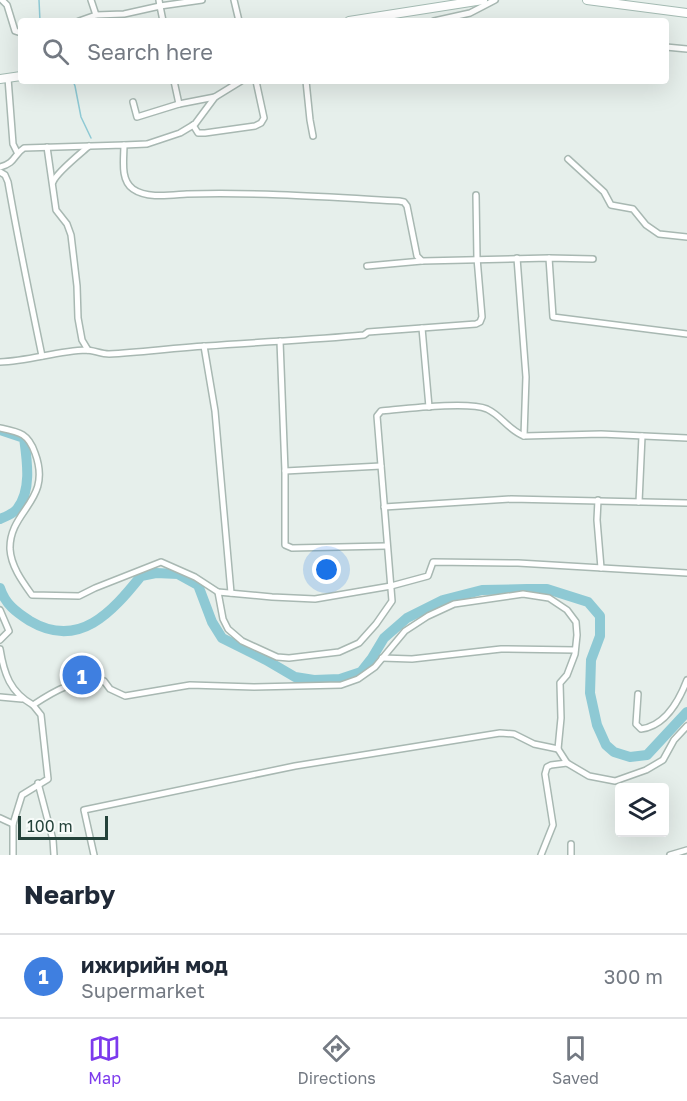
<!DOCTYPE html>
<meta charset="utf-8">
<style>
:root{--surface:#fff;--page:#f6f6f7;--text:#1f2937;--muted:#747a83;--line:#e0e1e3;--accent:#7c3aed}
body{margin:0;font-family:"Golos Text",sans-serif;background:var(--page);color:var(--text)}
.controls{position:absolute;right:18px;bottom:18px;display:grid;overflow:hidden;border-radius:6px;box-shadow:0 6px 24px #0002}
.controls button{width:54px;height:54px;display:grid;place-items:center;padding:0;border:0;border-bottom:2px solid var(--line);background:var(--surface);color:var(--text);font:30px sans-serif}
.scale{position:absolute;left:18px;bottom:15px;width:90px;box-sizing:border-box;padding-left:6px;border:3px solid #24423a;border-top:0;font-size:16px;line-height:21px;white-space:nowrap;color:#24423a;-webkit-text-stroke:4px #f7fbf9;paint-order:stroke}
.you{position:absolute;left:327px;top:570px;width:21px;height:21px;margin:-15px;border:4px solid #fff;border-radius:50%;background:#1a73e8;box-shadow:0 0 0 9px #1a73e833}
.badge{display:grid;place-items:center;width:39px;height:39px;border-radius:50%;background:var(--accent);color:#fff;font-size:20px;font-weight:700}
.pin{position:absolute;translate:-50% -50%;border:3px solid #fff;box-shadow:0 2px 6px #0006}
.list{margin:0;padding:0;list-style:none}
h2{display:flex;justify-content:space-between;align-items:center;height:78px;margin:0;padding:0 24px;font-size:26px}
h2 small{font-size:20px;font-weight:400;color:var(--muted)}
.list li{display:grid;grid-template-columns:39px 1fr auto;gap:18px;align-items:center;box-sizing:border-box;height:84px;padding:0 24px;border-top:2px solid var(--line)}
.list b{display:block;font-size:22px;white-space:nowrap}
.list p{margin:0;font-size:20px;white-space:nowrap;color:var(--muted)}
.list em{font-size:20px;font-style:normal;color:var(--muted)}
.icon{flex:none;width:33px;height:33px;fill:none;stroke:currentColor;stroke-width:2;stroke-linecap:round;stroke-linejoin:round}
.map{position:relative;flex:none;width:687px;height:855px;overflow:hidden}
.search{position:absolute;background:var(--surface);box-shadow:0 6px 24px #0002;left:18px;right:18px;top:18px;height:66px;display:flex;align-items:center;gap:15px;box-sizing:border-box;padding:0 21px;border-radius:6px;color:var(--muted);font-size:22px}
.sheet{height:162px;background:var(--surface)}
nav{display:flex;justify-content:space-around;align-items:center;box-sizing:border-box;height:84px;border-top:2px solid var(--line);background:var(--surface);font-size:16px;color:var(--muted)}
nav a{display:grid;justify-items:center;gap:3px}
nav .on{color:var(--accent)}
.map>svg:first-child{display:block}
</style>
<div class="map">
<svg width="687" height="855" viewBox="0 0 687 855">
<rect width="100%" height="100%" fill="#e6efeb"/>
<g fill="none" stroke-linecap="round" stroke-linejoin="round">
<!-- stream -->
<g stroke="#8ec9d4" stroke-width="1.5">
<path d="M39,0L40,21"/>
<path d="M73,81L75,86L81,117L91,138"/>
</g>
<!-- river -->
<g stroke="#8ec9d4" stroke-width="10">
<path d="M0,519C5,517 13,514 17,509C32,491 27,460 24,438L0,430"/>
<path d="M0,588C5,604 16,612 30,621C79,650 112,612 141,576L156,573L178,574L198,585L212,622L222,638L266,660L295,677L314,680L340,679L361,672L372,658L384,638L407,618L443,600L482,590L527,589H547L588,602L600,616V636L591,660L590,693L597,725L606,745L614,752L630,757L647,755L687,712"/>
</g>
<defs>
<g id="minor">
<path d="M2,0L7,5L15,31L21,33"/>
<path d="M91,0L96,15L124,14L160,6L163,21"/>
<path d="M159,0L160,6L202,0"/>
<path d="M234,0L239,21"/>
<path d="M79,21L96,15"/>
<path d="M434,21L470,13L495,0"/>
<path d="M666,47L687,49"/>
<path d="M8,78L13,144L17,152"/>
<path d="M174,81L179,104L215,97"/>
<path d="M306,81L310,120L313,136"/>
<path d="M133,102L137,117L179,104"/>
<path d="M193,125L198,133H205L255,126L261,123L264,118L256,81"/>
<path d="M124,145L147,144L180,133L195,124L215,97L241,81"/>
<path d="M47,147L56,210L67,224L71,235L77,286L78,318L82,340L88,350"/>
<path d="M568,159L604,192L611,205L633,209L646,225L659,234L687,237"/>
<path d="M0,167C16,163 13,155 24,148L124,145C124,159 120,180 133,189C147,199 171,195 187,194C258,192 328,197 399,201L404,202L407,206L417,256L422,261L549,258L593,259"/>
<path d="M0,172L5,175L8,182C18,240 30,298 42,356"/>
<path d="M53,182C56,173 80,154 89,146"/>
<path d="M517,258L526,377L524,436"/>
<path d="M549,258L553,317L687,334"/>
<path d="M367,266L422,261"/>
<path d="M422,328L429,407"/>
<path d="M280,341L285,471V545L292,548L386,546"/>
<path d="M204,346L215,411L231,593"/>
<path d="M0,362C29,361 57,351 86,350C93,350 101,354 109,354C142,352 174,348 206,346C259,342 311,340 364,335L368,332L476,324L480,322L482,317L477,258L476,195"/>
<path d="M0,428C19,432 28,433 35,453C53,501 9,510 10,549C11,566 22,581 32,595L79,596L95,588L161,562L195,577L218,592L272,597L315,599L391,586L428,576L433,562L518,563L687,573"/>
<path d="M285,471L381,466"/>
<path d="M598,500L597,520L601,568"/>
<path d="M639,502L642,436"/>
<path d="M384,507L511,499L687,503"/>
<path d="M218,592L223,619L228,629L242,641L277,657L289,658L339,652L359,643L376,624L392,601L377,416L381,411C404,409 468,401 487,409C502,416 507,429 524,436L601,434L687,438"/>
<path d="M0,610L9,631L0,640"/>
<path d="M0,649C4,674 10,692 33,705"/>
<path d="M382,658L412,659L501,649L575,650"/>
<path d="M638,694L636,724L641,729C665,726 679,701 687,680"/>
<path d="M0,697L22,699"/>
<path d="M38,783L53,840L54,855"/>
<path d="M0,818L13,824"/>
<path d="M13,855V824L22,795L48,779L41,715L33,705C54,691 78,677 104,681L110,689L125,696L190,685L254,687L341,685L358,679L375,667L405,631L428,616L454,604L523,594L549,598L567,610L576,622L577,635L575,654L567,675L560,683L561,718L558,749L567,763L589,776L615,781L646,770L663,760L674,740L687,726"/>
<path d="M94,855L84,810L295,766L500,733L514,734L534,744L558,749"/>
<path d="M541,855L553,825L545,774L547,767L551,765L567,763"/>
<path d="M571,855V844"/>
<path d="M670,855L687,850"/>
</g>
<g id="secondary">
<path d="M587,0L687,13"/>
<path d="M349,21L483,0"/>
<path d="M0,79L21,76"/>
</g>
</defs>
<!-- minor casing -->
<use href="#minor" stroke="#a8b8b2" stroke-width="8"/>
<!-- secondary casing -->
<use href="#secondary" stroke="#a4bbb3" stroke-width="10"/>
<!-- minor -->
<use href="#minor" stroke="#fff" stroke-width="5"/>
<!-- secondary -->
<use href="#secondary" stroke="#fff" stroke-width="8"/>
</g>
</svg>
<div class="controls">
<button><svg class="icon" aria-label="layers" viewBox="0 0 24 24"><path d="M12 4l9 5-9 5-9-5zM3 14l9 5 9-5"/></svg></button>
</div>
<div class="scale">100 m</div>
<div class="you"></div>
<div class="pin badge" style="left:82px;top:675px;background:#3f7fe0">1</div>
<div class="search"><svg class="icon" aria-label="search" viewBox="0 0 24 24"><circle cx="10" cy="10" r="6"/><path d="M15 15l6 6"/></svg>Search here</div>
</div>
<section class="sheet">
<h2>Nearby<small></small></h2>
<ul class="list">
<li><span class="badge" style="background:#3f7fe0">1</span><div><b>ижирийн мод</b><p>Supermarket</p></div><em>300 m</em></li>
</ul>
</section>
<nav>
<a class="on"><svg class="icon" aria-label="map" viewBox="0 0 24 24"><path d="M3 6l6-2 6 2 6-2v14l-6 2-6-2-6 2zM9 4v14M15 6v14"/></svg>Map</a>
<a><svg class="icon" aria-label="directions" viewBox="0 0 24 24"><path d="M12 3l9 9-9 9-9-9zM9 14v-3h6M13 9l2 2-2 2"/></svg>Directions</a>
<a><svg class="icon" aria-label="saved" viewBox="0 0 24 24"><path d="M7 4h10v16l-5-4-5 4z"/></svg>Saved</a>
</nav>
